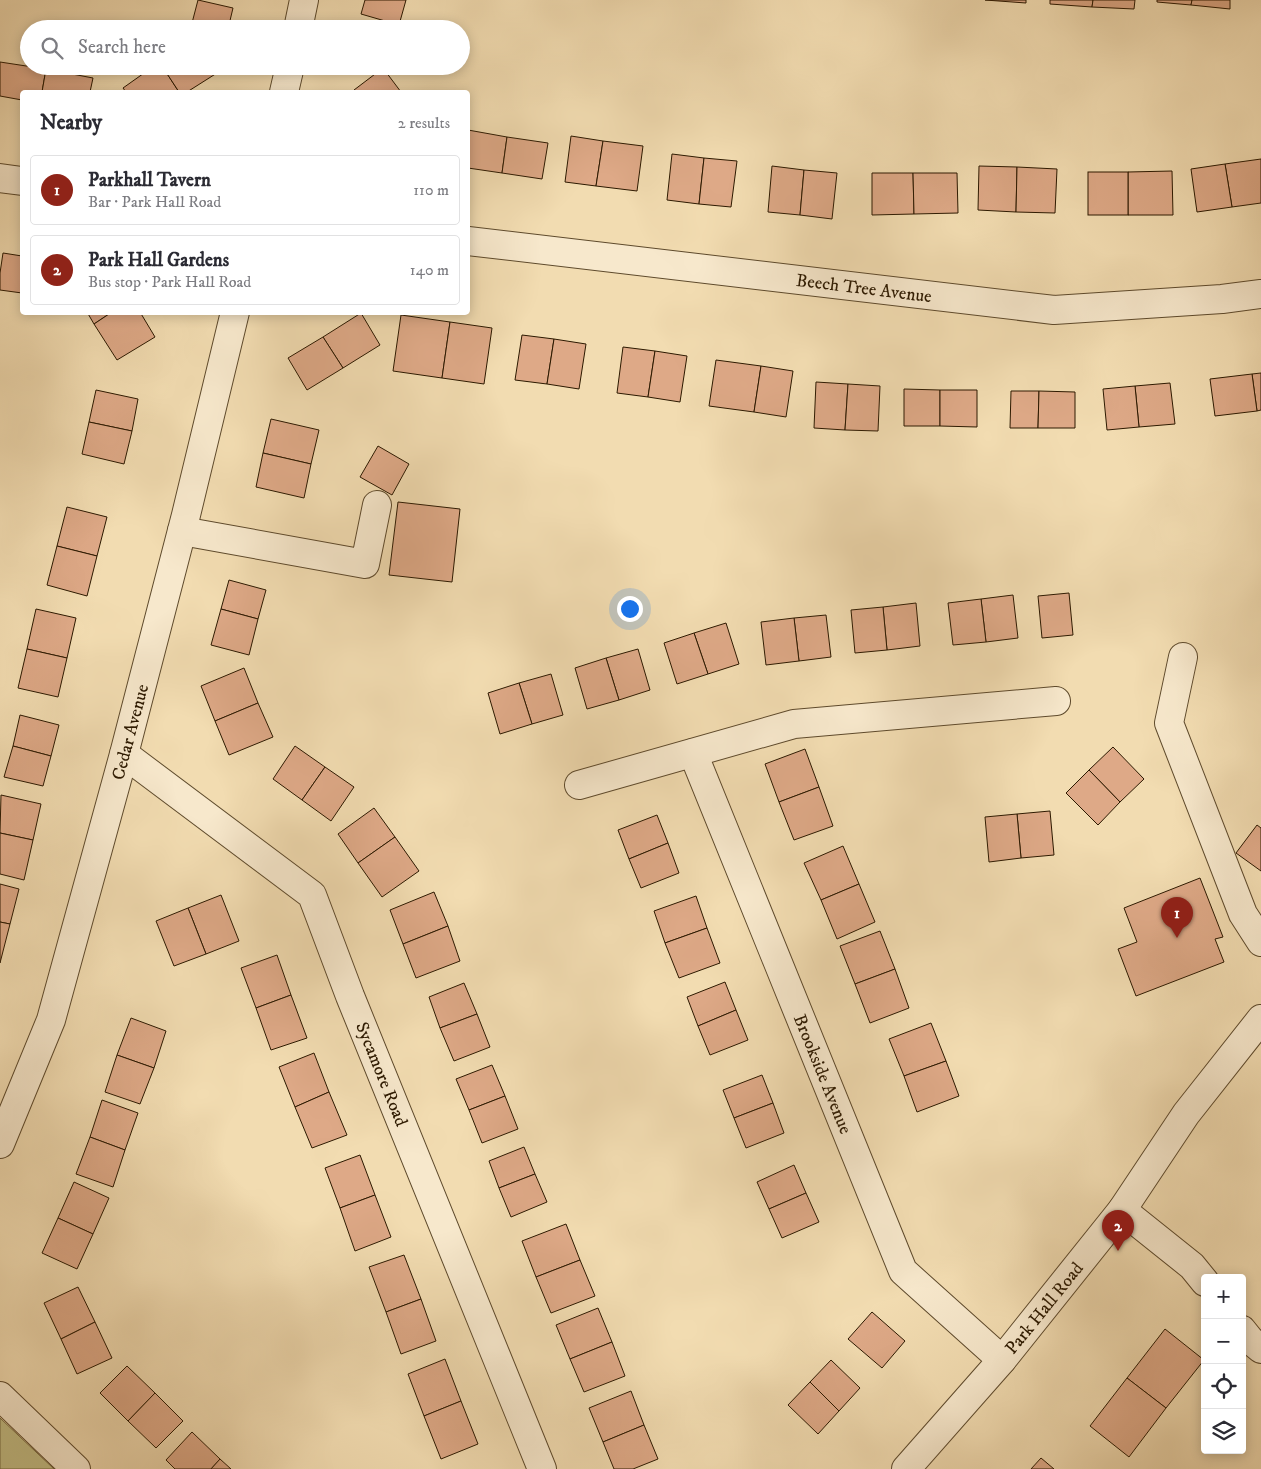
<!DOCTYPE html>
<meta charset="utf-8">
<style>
:root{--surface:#fff;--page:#f7f7f7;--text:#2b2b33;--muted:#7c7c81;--line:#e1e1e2;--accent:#8f2418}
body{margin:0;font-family:"IM FELL DW Pica",serif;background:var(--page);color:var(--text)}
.controls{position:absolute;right:15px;bottom:15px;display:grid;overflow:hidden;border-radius:5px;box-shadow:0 2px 12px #0003}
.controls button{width:45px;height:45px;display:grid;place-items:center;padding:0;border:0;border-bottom:1px solid var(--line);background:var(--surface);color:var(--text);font:25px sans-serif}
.you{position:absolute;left:629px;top:608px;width:18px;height:18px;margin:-12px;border:4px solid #fff;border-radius:50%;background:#1a73e8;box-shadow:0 0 0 8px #1a73e833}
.badge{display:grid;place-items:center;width:32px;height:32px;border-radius:50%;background:var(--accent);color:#fff;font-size:16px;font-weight:700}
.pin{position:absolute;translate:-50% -41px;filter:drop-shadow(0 1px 2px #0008)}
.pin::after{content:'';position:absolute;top:26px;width:18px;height:15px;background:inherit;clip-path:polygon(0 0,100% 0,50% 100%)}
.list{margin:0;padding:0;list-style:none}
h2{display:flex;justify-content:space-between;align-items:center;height:65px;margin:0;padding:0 20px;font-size:21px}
h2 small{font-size:16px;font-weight:400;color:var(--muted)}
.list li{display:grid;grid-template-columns:32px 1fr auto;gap:15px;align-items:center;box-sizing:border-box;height:70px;margin:0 10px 10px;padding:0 10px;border:1px solid var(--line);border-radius:5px}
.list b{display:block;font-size:19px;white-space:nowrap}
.list p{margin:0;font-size:16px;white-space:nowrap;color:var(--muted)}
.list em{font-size:16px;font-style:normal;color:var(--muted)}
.icon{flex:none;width:28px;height:28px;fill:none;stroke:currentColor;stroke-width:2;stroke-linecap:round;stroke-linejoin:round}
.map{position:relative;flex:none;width:1261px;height:1469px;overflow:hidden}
.search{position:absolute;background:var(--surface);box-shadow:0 2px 12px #0003;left:20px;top:20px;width:450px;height:55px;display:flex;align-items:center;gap:12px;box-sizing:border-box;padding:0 18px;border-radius:28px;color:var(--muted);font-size:19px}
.panel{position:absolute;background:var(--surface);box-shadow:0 2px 12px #0003;left:20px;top:90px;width:450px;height:225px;border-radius:5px}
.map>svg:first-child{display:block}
</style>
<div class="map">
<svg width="1261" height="1469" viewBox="0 0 1261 1469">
<rect width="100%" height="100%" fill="#f2dcb1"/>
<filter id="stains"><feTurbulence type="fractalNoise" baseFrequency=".004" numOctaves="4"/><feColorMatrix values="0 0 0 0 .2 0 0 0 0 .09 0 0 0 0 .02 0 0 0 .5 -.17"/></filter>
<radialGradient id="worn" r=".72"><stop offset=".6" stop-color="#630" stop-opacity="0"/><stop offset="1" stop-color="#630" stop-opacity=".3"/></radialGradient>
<!-- green -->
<path fill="#c3be86" stroke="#786c43" d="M0,1418L54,1469H0Z"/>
<!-- building -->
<g fill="#dea987" stroke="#2c1900">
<path d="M198,0L233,8L228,29H216L192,23Z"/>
<path d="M365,0H406L399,25L361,14Z"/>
<path d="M985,0H1026V3Z"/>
<path d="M1050,0H1093L1092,7L1050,4Z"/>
<path d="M1093,0H1135L1134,9L1092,7Z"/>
<path d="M1157,0H1192L1191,5L1157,2Z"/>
<path d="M1192,0H1230V9L1191,5Z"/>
<path d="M0,62L46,69L42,92H22V100L0,96Z"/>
<path d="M154,66H162L179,92H126L123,88Z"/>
<path d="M162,66H212L217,73L187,92H179Z"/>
<path d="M383,68L401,92H356L354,90Z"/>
<path d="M46,69L93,78L90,92H42Z"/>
<path d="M468,130L507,137L502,173L468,168Z"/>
<path d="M571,136L603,141L596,186L565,182Z"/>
<path d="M507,137L548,143L542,179L502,173Z"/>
<path d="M603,141L643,146L637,191L596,186Z"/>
<path d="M672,154L704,158L699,204L667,200Z"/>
<path d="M704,158L737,161L731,207L699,204Z"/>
<path d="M1261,159V203L1232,207L1225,164Z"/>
<path d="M1225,164L1232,207L1197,212L1191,169Z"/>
<path d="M772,166L804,170L800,215L768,212Z"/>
<path d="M979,166L1017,167L1016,212L978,210Z"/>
<path d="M1017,167L1057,169L1055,213L1016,212Z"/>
<path d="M804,170L837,173L832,219L800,215Z"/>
<path d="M1172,171L1173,215H1128V172Z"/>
<rect x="1088" y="172" width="40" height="43"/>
<path d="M872,173H913L914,214L872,215Z"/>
<path d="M913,173H957L958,213L914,214Z"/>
<path d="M3,253L22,256V293L0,290V273Z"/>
<path d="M87,312H112L94,324Z"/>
<path d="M112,312H140L155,337L117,360L94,324Z"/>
<path d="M361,313L380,345L343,368L323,337Z"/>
<path d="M401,315L450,322L442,378L393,371Z"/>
<path d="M450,322L492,328L484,384L442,378Z"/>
<path d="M522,335L554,339L547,384L515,380Z"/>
<path d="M323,337L343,368L307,390L288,358Z"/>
<path d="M554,339L586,344L579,389L547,384Z"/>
<path d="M623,347L655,351L648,397L617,393Z"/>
<path d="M655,351L687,356L680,402L648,397Z"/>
<path d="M716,360L761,366L754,412L709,406Z"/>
<path d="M761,366L793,371L786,417L754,412Z"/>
<path d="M1261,373V410L1257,411L1252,374Z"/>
<path d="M1252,374L1257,411L1215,416L1210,379Z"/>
<path d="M816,382L848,384L845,430L814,428Z"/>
<path d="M1170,383L1175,424L1139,427L1135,386Z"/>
<path d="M848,384L880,386L878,431L845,430Z"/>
<path d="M1135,386L1139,427L1107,430L1103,389Z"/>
<path d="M904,389L940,390V426H904Z"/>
<path d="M96,390L138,399L132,431L89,422Z"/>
<path d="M940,390H977V427L940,426Z"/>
<path d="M1011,391H1039L1038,428H1010Z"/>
<path d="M1039,391L1075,392V428H1038Z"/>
<path d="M271,419L319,430L311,464L263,453Z"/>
<path d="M89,422L132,431L124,464L82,454Z"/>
<path d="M378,446L409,464L392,495L360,477Z"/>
<path d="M263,453L311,464L304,498L256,487Z"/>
<path d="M398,502L460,509L452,582L389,575Z"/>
<path d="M67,507L107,517L97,556L57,546Z"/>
<path d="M57,546L97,556L87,596L47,585Z"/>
<path d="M229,580L266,590L258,619L221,609Z"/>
<path d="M1069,593L1073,635L1042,638L1038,596Z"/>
<path d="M1013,595L1018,638L986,642L981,599Z"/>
<path d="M981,599L986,642L953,645L948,603Z"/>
<path d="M916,603L920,646L887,650L883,607Z"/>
<path d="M883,607L887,650L855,653L851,610Z"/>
<path d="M36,609L76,618L67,658L27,649Z"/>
<path d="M221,609L258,619L249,655L211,645Z"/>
<path d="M826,615L831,657L799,661L794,618Z"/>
<path d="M794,618L799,661L766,665L761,622Z"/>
<path d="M726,623L739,664L708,674L694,633Z"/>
<path d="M694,633L708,674L677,684L664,643Z"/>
<path d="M27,649L67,658L58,697L18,688Z"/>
<path d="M638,649L650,690L619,700L606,658Z"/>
<path d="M606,658L619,700L587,709L575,668Z"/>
<path d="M244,668L258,703L215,721L201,686Z"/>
<path d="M551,674L563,715L532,724L519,683Z"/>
<path d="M519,683L532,724L500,734L488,693Z"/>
<path d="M258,703L273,737L229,755L215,721Z"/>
<path d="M20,715L59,725L51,756L13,746Z"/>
<path d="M13,746L51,756L43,786L4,777Z"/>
<path d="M295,746L325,767L302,800L273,779Z"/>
<path d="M1113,747L1144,779L1120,802L1089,770Z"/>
<path d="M805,749L819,787L779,802L765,764Z"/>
<path d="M325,767L354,787L331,821L302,800Z"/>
<path d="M1089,770L1120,802L1098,825L1066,793Z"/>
<path d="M819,787L833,826L794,840L779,802Z"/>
<path d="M1,795L41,804L33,840L0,833Z"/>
<path d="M374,808L395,837L358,863L338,834Z"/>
<path d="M1050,811L1054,855L1021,858L1017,814Z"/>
<path d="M1017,814L1021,858L989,862L985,817Z"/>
<path d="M657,815L668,843L629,859L618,830Z"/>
<path d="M1257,825L1261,828V871L1236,853Z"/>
<path d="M0,833L33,840L24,880L0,874Z"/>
<path d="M395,837L419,871L382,897L358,863Z"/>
<path d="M668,843L679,873L641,888L629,859Z"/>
<path d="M843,846L859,884L821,900L804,863Z"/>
<path d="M1200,878L1223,937L1215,939L1224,962L1136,996L1118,949L1137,942L1124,908Z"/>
<path d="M0,884L19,889L10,924L0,922Z"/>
<path d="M859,884L875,922L837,939L821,900Z"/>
<path d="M434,892L448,926L403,944L390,910Z"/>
<path d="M221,895L239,941L206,954L188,908Z"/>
<path d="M696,896L707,928L665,943L654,911Z"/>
<path d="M188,908L206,954L174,966L156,921Z"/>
<path d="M0,922L10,924L0,963Z"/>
<path d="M448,926L460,961L416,978L403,944Z"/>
<path d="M707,928L720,963L679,978L665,943Z"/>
<path d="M880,931L895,969L855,984L840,946Z"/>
<path d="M277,955L291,995L256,1008L241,968Z"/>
<path d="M895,969L909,1008L870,1023L855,984Z"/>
<path d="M725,982L736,1010L698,1026L687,997Z"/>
<path d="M464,983L477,1014L440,1028L429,997Z"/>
<path d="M291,995L307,1038L271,1050L256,1008Z"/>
<path d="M736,1010L748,1040L710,1055L698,1026Z"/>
<path d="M477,1014L490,1047L454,1061L440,1028Z"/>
<path d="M131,1018L166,1031L154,1068L117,1055Z"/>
<path d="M931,1023L946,1061L904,1076L889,1039Z"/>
<path d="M314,1053L329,1092L295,1107L279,1067Z"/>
<path d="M117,1055L154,1068L140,1104L105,1092Z"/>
<path d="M946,1061L959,1096L917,1112L904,1076Z"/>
<path d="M492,1065L505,1096L469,1110L456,1079Z"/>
<path d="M762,1075L773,1103L734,1118L723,1090Z"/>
<path d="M329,1092L347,1135L312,1148L295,1107Z"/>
<path d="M505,1096L518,1129L482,1143L469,1110Z"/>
<path d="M102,1100L138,1113L125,1150L90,1137Z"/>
<path d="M773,1103L784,1133L746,1148L734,1118Z"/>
<path d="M90,1137L125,1150L113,1187L76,1174Z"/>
<path d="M524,1147L535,1174L499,1188L489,1161Z"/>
<path d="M360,1155L375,1195L340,1208L325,1168Z"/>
<path d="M794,1165L806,1193L769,1209L757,1182Z"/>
<path d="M535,1174L547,1202L511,1217L499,1188Z"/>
<path d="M74,1182L109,1198L93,1234L58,1218Z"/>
<path d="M806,1193L819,1222L782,1238L769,1209Z"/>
<path d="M375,1195L391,1237L355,1251L340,1208Z"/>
<path d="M58,1218L93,1234L77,1269L42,1253Z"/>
<path d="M566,1224L580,1260L536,1277L522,1241Z"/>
<path d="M404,1255L421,1299L386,1312L369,1267Z"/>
<path d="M580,1260L595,1296L551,1313L536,1277Z"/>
<path d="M78,1287L95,1322L61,1339L44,1303Z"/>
<path d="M421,1299L436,1341L401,1354L386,1312Z"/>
<path d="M598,1308L612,1342L570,1359L556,1325Z"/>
<path d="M872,1312L905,1341L882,1368L848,1339Z"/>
<path d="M95,1322L112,1358L77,1374L61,1339Z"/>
<path d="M1165,1329L1204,1360L1166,1408L1127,1378Z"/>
<path d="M612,1342L625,1376L584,1392L570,1359Z"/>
<path d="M445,1359L461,1401L424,1416L408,1374Z"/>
<path d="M831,1360L860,1388L839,1411L810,1382Z"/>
<path d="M127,1366L155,1393L128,1421L100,1393Z"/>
<path d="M1127,1378L1166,1408L1129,1457L1090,1426Z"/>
<path d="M810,1382L839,1411L818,1434L788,1405Z"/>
<path d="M631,1391L644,1425L603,1442L589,1408Z"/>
<path d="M155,1393L183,1421L156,1448L128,1421Z"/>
<path d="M461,1401L478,1444L441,1459L424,1416Z"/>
<path d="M644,1425L658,1459L633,1469H614L603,1442Z"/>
<path d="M192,1432L220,1459L211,1469H175L166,1460Z"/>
<path d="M1041,1458L1054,1469H1031Z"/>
<path d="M220,1459L231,1469H211Z"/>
</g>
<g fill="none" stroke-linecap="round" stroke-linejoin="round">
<defs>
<g id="minor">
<path d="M298,29L304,0"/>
<path d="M284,92L290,66"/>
<path d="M0,178L22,181"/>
<path d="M468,241L1054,310L1222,299L1261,294"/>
<path d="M182,531L365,564L377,505"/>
<path d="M1183,657L1169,723L1243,914L1261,942"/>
<path d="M693,753L903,1271L1002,1360"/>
<path d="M124,754L312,895L350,996L542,1469"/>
<path d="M579,785L794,724L1056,701"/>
<path d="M0,1144L51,1020L124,754L186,515L235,312"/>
<path d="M1122,1210L1192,1266L1205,1282"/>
<path d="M1242,1330L1250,1340L1261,1349"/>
<path d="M0,1396L76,1469"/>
<path d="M906,1469L1002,1360L1122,1210L1186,1114L1261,1019"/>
</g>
</defs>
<!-- minor casing -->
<use href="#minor" stroke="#5e4a2c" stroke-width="30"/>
<!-- minor -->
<use href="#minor" stroke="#f7e8cc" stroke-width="28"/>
</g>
<g text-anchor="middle" stroke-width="4" stroke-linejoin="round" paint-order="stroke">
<!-- street labels -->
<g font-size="18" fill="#2c1900" stroke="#f7e8cc">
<text transform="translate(864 288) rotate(7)" y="6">Beech Tree Avenue</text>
<text transform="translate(130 732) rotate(-75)" y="6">Cedar Avenue</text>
<text transform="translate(382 1074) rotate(68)" y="6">Sycamore Road</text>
<text transform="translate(823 1074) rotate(68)" y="6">Brookside Avenue</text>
<text transform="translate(1044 1308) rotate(-51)" y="6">Park Hall Road</text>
</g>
</g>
<rect width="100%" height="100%" filter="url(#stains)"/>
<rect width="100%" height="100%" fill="url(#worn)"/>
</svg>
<div class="controls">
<button>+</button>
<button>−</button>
<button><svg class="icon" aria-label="locate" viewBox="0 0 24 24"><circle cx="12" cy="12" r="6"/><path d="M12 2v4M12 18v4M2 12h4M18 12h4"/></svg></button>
<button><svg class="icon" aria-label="layers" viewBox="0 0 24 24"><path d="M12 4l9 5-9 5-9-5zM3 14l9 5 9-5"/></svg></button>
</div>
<div class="you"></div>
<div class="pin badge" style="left:1177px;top:938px">1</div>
<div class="pin badge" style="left:1118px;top:1251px">2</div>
<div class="search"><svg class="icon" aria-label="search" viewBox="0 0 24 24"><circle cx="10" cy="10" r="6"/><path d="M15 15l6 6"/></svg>Search here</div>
<section class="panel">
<h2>Nearby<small>2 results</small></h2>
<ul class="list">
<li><span class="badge">1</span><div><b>Parkhall Tavern</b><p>Bar · Park Hall Road</p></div><em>110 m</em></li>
<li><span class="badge">2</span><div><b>Park Hall Gardens</b><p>Bus stop · Park Hall Road</p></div><em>140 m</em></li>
</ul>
</section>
</div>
